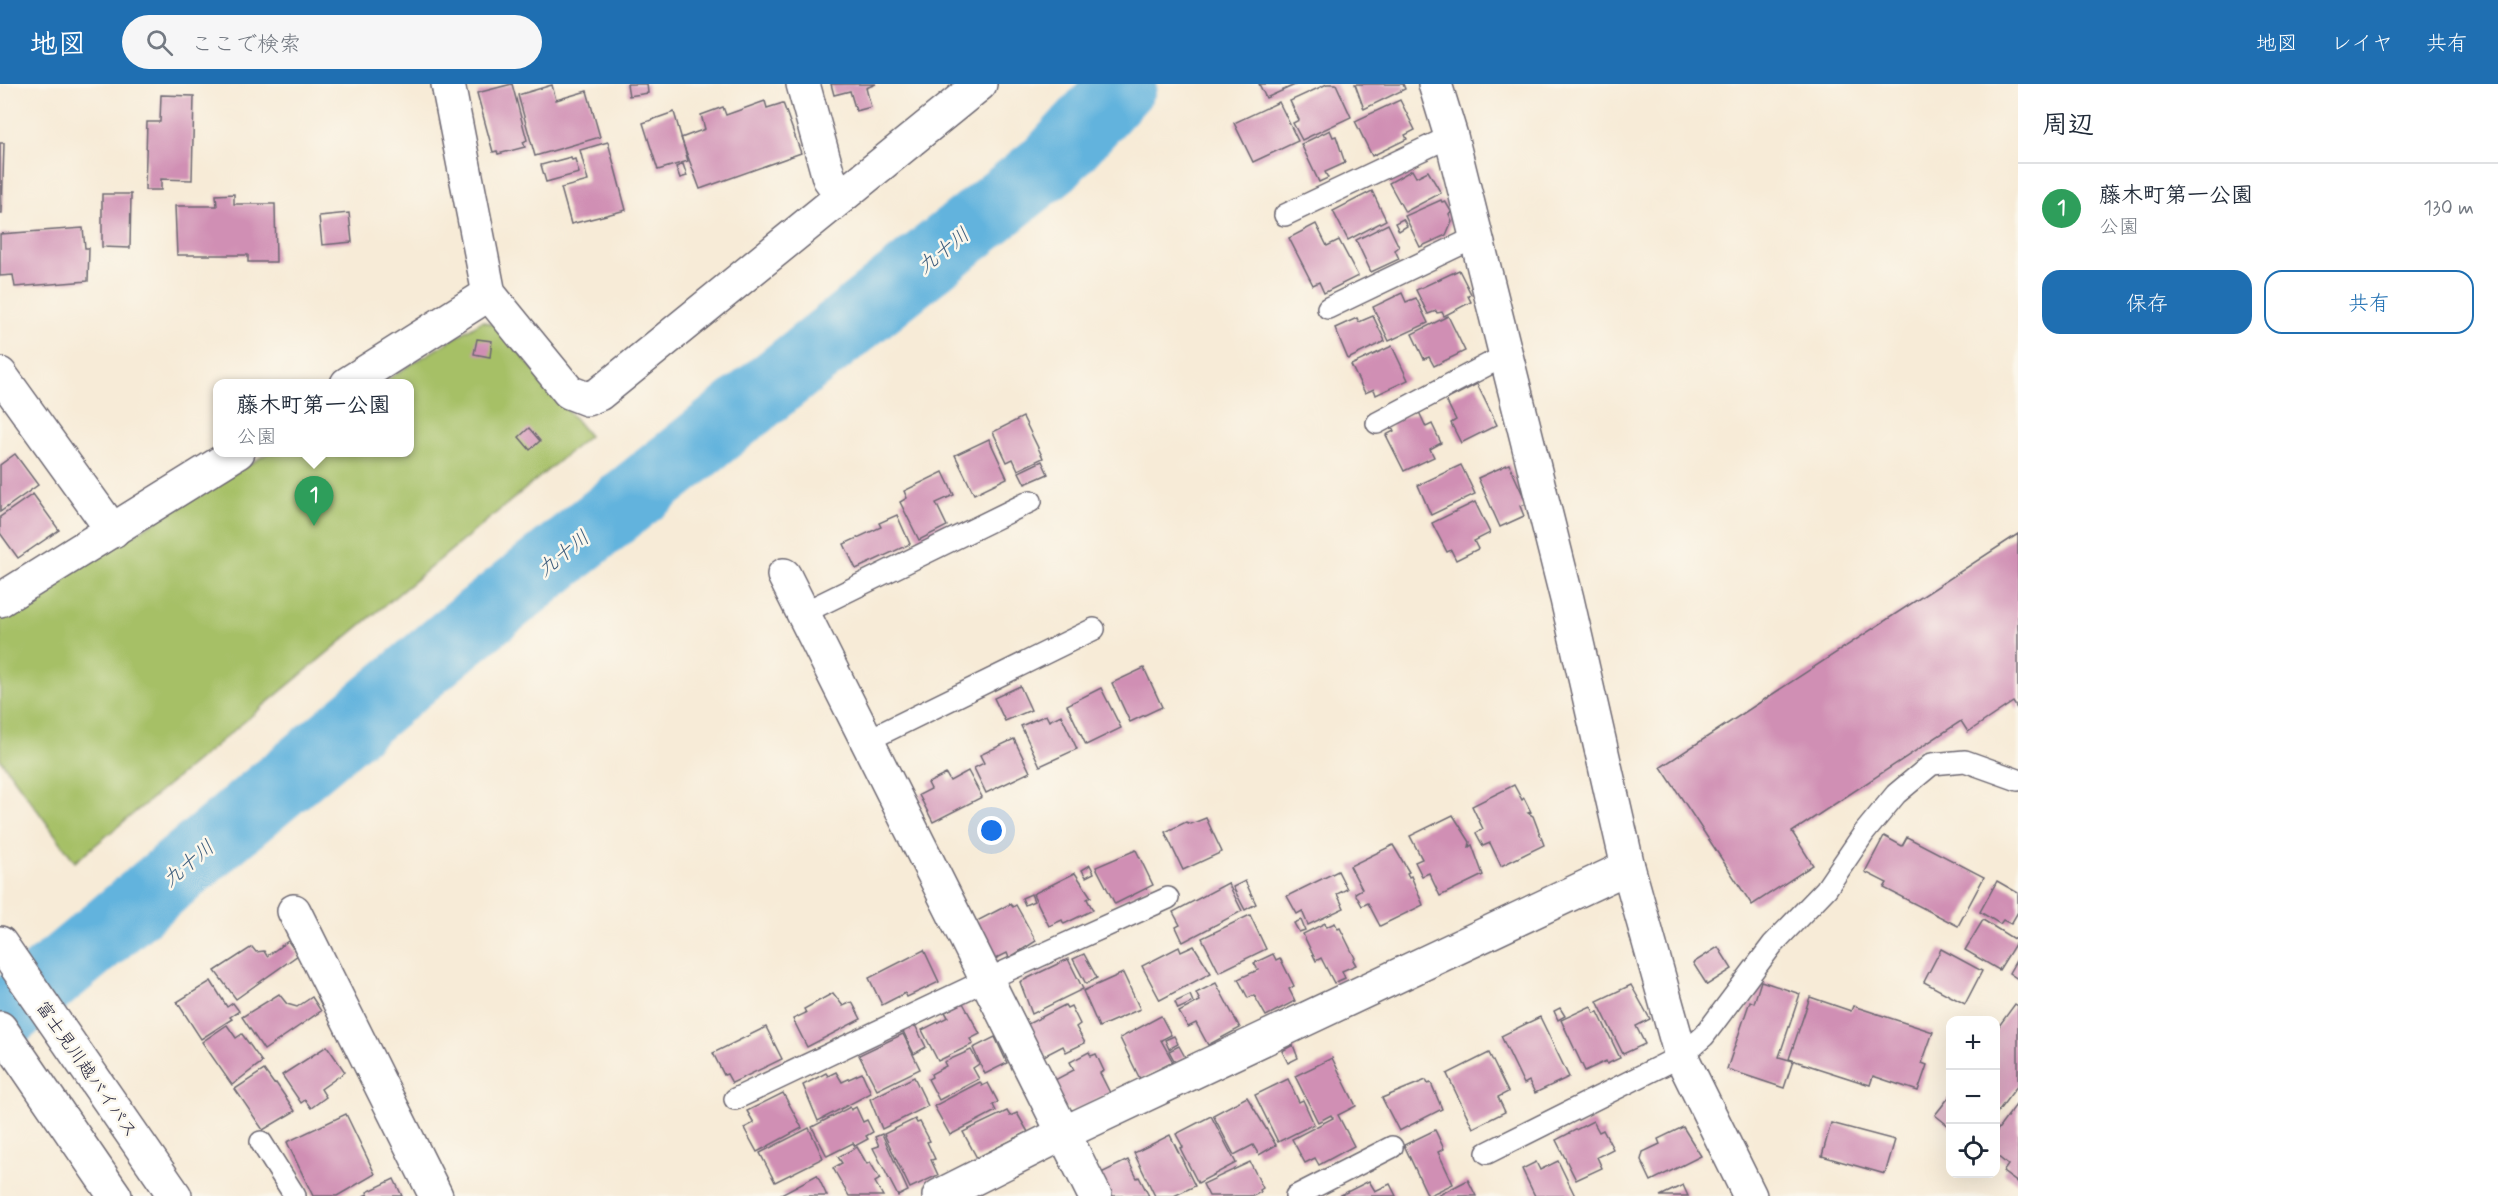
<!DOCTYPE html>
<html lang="ja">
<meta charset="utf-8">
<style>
:root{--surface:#fff;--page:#f6f6f7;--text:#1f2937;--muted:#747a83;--line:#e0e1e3;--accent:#1f6fb2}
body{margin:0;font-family:Mynerve,"Klee One",sans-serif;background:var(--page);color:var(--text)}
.controls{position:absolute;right:18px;bottom:18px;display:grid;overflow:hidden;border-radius:12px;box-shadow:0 6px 24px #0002}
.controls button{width:54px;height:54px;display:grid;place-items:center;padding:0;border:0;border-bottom:2px solid var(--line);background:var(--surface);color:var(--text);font:30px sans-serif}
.you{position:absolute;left:992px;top:747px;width:21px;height:21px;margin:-15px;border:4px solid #fff;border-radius:50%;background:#1a73e8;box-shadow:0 0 0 9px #1a73e833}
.badge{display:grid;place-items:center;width:39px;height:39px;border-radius:50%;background:var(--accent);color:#fff;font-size:20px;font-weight:700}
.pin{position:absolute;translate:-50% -50px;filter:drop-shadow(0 2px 3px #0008)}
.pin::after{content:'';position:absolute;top:32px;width:21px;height:18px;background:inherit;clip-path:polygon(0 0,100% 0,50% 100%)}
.popup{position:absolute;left:213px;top:295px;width:201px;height:78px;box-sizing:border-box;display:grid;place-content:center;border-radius:12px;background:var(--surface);filter:drop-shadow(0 2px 4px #0005);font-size:20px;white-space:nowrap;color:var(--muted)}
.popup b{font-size:22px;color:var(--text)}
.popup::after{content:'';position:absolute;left:50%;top:100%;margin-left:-12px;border:12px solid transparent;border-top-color:var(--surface)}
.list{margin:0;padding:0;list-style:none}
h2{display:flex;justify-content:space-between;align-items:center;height:78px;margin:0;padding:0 24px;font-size:26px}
h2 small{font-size:20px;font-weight:400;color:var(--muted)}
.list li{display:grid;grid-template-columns:39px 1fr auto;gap:18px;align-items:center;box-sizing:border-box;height:90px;padding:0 24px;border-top:2px solid var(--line)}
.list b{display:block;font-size:22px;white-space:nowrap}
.list p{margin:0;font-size:20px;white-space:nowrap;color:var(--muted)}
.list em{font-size:20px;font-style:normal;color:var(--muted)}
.actions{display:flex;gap:12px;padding:18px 24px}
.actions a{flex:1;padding:14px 0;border:2px solid var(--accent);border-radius:18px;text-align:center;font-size:21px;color:var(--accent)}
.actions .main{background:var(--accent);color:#fff}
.icon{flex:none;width:33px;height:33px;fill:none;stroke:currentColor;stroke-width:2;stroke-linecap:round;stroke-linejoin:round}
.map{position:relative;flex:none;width:2018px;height:1112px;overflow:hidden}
header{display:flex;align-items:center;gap:36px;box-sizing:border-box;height:84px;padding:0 30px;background:var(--accent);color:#fff}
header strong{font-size:28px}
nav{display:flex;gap:33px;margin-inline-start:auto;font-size:21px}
.search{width:420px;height:54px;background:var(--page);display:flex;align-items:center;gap:15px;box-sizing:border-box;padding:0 21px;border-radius:33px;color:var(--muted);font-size:22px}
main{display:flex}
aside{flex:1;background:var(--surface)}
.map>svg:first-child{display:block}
</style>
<header>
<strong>地図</strong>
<div class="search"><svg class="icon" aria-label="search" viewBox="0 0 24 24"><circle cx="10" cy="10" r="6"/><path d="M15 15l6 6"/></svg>ここで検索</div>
<nav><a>地図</a><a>レイヤ</a><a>共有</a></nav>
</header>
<main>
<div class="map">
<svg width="2018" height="1112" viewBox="0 0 2018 1112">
<rect width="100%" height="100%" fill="#fbf7ec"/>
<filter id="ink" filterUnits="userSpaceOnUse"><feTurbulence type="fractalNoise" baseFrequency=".0167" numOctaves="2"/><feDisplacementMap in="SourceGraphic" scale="12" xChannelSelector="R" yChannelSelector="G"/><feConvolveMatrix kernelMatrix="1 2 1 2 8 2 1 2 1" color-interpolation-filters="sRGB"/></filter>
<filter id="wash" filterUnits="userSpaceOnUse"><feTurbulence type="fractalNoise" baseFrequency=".008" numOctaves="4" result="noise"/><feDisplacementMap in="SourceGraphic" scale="24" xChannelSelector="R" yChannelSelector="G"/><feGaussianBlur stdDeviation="1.35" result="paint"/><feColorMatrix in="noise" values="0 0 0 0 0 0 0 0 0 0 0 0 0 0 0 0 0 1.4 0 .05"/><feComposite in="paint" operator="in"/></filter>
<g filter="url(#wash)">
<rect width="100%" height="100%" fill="#f7ebd7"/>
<!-- green -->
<path fill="#a6c066" stroke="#647150" stroke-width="1.5" d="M482,237L497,242L589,352L75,778L0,675V532L268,369L410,368V300L381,299Z"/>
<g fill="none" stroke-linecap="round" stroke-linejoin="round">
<!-- river -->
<path stroke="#62b3dd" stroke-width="68" d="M0,936L459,552L1051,79L1123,0"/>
</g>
<g id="blocks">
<!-- building -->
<g fill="#d08fb4">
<path d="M512,0L527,56L523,58L525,63L498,70L497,67L493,68L477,9Z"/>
<path d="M627,0H647L648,9L629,12Z"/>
<path d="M831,0H876L866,4L871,23L856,27L850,7L834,11Z"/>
<path d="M1259,0H1297L1266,14Z"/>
<path d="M1327,0H1336L1351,33L1302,56L1293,39L1299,36L1290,17Z"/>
<path d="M1355,0H1403L1405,5L1364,25Z"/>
<path d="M552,1L556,16L587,7L600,53L535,72L518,11Z"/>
<path d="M161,11L194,12L192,96L161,95V106H145L147,38H160Z"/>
<path d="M1400,16L1415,46L1405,51L1407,55L1372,72L1355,37Z"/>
<path d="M765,17L767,24L783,19L801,69L700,105L681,54L705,45L701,31L723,23L726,31Z"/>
<path d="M1279,18L1298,57L1253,78L1234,39Z"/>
<path d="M674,28L688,77L658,86L643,39Z"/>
<path d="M1330,46L1333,53L1336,52L1345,79L1325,88L1328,94L1319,98L1301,60Z"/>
<path d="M608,58L626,126L571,140L561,104L588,97L580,66Z"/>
<path d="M0,59H4L2,129H0Z"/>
<path d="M571,73L572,76L575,75L579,89L546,98L541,81Z"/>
<path d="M683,80L687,92L680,94L676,83Z"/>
<path d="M1412,86L1416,93L1428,87L1441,109L1405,128L1389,99Z"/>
<path d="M1372,107L1386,136L1348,156L1333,127Z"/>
<path d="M102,110H131L130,164L102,163Z"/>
<path d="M234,110V120H275L276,178H248V171H177L175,122H217L216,111Z"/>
<path d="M1441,116L1442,118L1445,117L1452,129L1449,130L1452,137L1446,151L1420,163L1405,132Z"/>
<path d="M349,129L352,158L322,161L319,132Z"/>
<path d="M1403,135L1407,142L1399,147L1395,139Z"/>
<path d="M1316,140L1327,162L1339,156L1358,192L1324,209L1319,198L1313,201L1289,154Z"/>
<path d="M1388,140L1399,163L1395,166L1399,175L1371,188L1356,156Z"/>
<path d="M83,144L85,164H89L88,197L15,203L13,191L0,192V150Z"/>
<path d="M1459,186L1471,210L1468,212L1471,218L1444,232L1442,228L1437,229L1436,227L1428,230L1416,206Z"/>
<path d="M1402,209L1406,218L1416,214L1428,239L1389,257L1373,223Z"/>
<path d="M1373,232L1385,257L1348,275L1335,244L1357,234L1359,238Z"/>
<path d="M1448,232L1465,267L1434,282L1429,273L1424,275L1412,250Z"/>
<path d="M477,255L492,257L490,273L474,270Z"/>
<path d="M1392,262L1408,296L1376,311L1374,305L1365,309L1351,281Z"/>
<path d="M1477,300L1497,341L1461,359L1451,339L1456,336L1446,316Z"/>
<path d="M1419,328L1426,343L1432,340L1441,359L1430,365L1434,373L1404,387L1386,351L1394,347L1390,338Z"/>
<path d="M1023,333L1043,374L1018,386L1013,375L1007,378L993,348Z"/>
<path d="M529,344L540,357L530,366L519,353Z"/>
<path d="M989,355L1007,394L974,410L955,371Z"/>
<path d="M15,370L38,401L0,428V381Z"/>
<path d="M1042,377L1048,390L1025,400L1019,388Z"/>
<path d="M1509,380L1527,420L1520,422L1524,432L1500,443L1478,394Z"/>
<path d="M1461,381L1475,410L1431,431L1418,401Z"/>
<path d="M943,388L954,411L936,419L947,442L919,456L900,418L907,414L904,407Z"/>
<path d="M33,410L59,446L18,474L0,449V433Z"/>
<path d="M1475,418L1490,449L1474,457L1478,465L1456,476L1451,466L1447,468L1432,439Z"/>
<path d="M897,431L910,460L856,485L844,460L881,443L879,439Z"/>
<path d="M2018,450V626L2013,618L1968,648L1961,637L1792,748L1813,781L1752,821L1661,683Z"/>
<path d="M1144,584L1162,623L1130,638L1112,599Z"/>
<path d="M1020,602L1031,626L1005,637L994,614Z"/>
<path d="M1101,604L1121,644L1086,661L1067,621Z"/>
<path d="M1046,631L1049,637L1061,631L1077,665L1040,682L1021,642Z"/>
<path d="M1014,655L1030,688L986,709L974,684L984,679L980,671Z"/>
<path d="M968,687L982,713L933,738L919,711L931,705L928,699L946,690L950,697Z"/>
<path d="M1514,701L1522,716L1524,714L1531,728L1528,729L1533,732L1544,761L1501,782L1490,759L1483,762L1476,749L1483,745L1472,722Z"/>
<path d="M1453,731L1470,758L1469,763L1472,761L1483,791L1440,812L1429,789L1422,792L1415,778L1422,775L1410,752Z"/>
<path d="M1206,734L1222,768L1183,786L1165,748L1186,738L1191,740Z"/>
<path d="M1884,752L1902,762L1907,753L1984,793L1958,842L1884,804L1887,799L1865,788Z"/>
<path d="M1393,761L1409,788L1407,789L1409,793L1411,792L1423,821L1380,842L1368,819L1362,822L1355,809L1362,805L1350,782Z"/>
<path d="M1136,766L1153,801L1115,820L1096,783Z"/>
<path d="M1090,781L1094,789L1086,793L1082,786Z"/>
<path d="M1338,787L1347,805L1337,810L1344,824L1308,841L1302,827L1297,830L1287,812Z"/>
<path d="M1075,789L1091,813L1087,815L1093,826L1064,840L1062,836L1049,842L1033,810Z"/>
<path d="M1245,797L1256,820L1245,826L1233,803Z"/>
<path d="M1997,797L2018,809V828L2011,840L2003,836L2000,840L1980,828Z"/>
<path d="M1228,799L1242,827L1183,858L1176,843L1180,841L1173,828Z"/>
<path d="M1031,810L1034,817L1025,821L1022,814Z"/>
<path d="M1010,820L1013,823L1016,821L1036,857L1009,874L1007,869L995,875L975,838Z"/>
<path d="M1250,831L1266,865L1219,888L1202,854Z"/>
<path d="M1301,836L1305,846L1299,848L1294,839Z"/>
<path d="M1983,836L2017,857L1999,886L1965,866Z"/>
<path d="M1325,839L1326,843L1335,839L1338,845L1340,844L1355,874L1353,876L1356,881L1342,887L1345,894L1334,899L1321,874L1316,877L1303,850Z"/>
<path d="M288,857L298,871L236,915L215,887L252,863L256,868L264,867L267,872Z"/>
<path d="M1194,862L1211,889L1160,916L1142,882L1179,863L1181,868Z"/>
<path d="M1718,863L1732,885L1707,901L1693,879Z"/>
<path d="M1941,865L1982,887L1965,920L1924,898Z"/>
<path d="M924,866L939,898L907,913L905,909L882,921L869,894Z"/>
<path d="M1084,870L1097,894L1086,900L1073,875Z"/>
<path d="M1273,870L1276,876L1280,874L1294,902L1289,905L1295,917L1266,932L1254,911L1248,914L1238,895L1258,886L1254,879Z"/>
<path d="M2018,873V895L2009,889Z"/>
<path d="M1068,875L1083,905L1032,930L1020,898Z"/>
<path d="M1123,889L1140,925L1099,943L1083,907Z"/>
<path d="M211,897L227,923L233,919L239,927L230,933L232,935L201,955L177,918Z"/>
<path d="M1761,897L1800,910L1779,973L1793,977L1784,1004L1727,985L1750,917L1754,919Z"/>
<path d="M1216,899L1240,944L1208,961L1196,939L1188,943L1179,928L1200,917L1196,909Z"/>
<path d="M1631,901L1650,935L1636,942L1645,960L1623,970L1597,917Z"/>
<path d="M833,909L843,922L852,918L861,935L807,963L793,935L806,929L804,925Z"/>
<path d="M279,910L287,920L297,923L312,913L321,927L264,966L242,933Z"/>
<path d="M1190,911L1193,918L1178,925L1175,918Z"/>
<path d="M1810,913L1851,927L1853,922L1933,948L1922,979L1927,981L1918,1007L1873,992L1870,1001L1789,975Z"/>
<path d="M963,919L980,950L970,955L973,960L938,977L922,946L948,933L945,928Z"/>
<path d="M2015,920L2018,922V1001L1996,1030V946Z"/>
<path d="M1065,921L1067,924L1071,922L1080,940L1076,943L1085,959L1066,968L1063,962L1040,974L1024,942Z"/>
<path d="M1591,922L1594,929L1598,928L1620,974L1607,980L1606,977L1585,987L1561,936Z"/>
<path d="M1560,924L1565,932L1558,936L1554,927Z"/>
<path d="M1161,932L1171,951L1161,956L1173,978L1140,995L1120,954Z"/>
<path d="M1540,933L1569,993L1535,1009L1529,997L1524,1000L1501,952Z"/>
<path d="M227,941L236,954L242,950L262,978L232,1001L202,958Z"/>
<path d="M915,941L926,963L914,970L903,947Z"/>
<path d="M766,943L782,975L732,999L727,990L724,991L713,969Z"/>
<path d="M903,950L920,985L877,1006L859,971Z"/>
<path d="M1174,952L1178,960L1169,965L1165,956Z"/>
<path d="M995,953L1007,979L985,990L973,964Z"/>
<path d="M1293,961L1298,974L1288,979L1282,967Z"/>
<path d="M327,962L345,988L321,1005L326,1013L311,1024L305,1016L301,1019L282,991Z"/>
<path d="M1179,962L1185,973L1175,978L1169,967Z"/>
<path d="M971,966L979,980L973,984L979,995L939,1016L928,995L932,993L931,990L946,982L944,978Z"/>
<path d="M1089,968L1091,972L1096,970L1104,987L1100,989L1110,1009L1074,1027L1064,1022L1051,998L1074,986L1070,978Z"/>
<path d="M1489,969L1508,1008L1498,1013L1505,1028L1473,1044L1447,990Z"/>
<path d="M1332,974L1356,1022L1338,1031L1354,1062L1319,1081L1315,1074L1305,1079L1292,1055L1333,1034L1331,1031L1318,1038L1295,992Z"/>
<path d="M264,986L274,1000L276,999L295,1027L263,1046L235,1005Z"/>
<path d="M836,988L842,998L862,989L871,1009L818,1037L803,1001L826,989L828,992Z"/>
<path d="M914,993L928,1022L882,1045L870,1015Z"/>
<path d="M1288,995L1299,1018L1303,1016L1314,1040L1278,1058L1255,1011Z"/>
<path d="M1426,996L1428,1000L1431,999L1442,1025L1399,1047L1382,1014Z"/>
<path d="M980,998L982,1002L988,999L998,1018L993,1021L996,1027L950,1051L934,1022Z"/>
<path d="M783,1009L802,1044L757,1068L744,1044L754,1039L747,1027Z"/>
<path d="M1950,1012V1043L1935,1031Z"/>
<path d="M1247,1013L1276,1061L1259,1071L1253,1061L1234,1071L1213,1031Z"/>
<path d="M2018,1018V1099L2003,1088L2008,1081L1996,1071V1048Z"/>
<path d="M850,1023L851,1026L856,1023L863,1038L867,1036L873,1048L866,1052L868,1055L855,1062L853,1059L827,1072L812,1043Z"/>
<path d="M1007,1027L1010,1032L1017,1029L1028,1048L977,1074L963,1048Z"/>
<path d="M346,1030L375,1090L337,1112H313L287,1058Z"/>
<path d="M1211,1032L1236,1079L1198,1099L1180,1064L1183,1063L1176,1050Z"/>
<path d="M915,1035L917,1039L920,1038L930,1057L927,1058L935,1075L931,1076L938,1091L910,1104L884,1050Z"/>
<path d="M1593,1037L1599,1048L1603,1046L1613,1065L1597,1073L1602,1084L1576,1096L1556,1056Z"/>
<path d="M1831,1039L1895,1056L1885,1090L1822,1072Z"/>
<path d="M1683,1043L1701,1072L1651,1097L1641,1076L1643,1068L1660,1060L1658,1055Z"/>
<path d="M809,1044L823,1074L775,1098L760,1069Z"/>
<path d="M1435,1046L1444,1065L1438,1068L1453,1100L1428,1112L1404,1061Z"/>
<path d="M882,1050L908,1107L898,1112L873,1064L879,1062L875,1053Z"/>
<path d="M1170,1051L1195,1102L1174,1112H1155L1134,1069Z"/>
<path d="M857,1063L867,1080L870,1078L880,1095L875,1098L883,1112H849L833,1084L842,1079L838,1073Z"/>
<path d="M1128,1076L1137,1094L1139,1093L1149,1112H1108L1097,1091Z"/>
<path d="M1558,1077L1575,1112H1535L1522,1085L1536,1078L1540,1086Z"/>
<path d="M1250,1078L1263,1104L1260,1106L1261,1108L1253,1112H1209L1203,1100Z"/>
<path d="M817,1091L827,1112H782L781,1110Z"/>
<path d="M394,1095L402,1112H363L368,1110L367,1108Z"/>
<path d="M1468,1096L1476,1112H1437Z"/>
<path d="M1369,1097L1375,1107L1390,1100L1396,1112H1339Z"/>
<path d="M1683,1101L1688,1112H1660Z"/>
</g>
</g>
</g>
<g filter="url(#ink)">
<use href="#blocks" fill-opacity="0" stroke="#6d6872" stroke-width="1.5"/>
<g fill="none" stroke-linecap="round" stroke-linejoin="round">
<defs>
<g id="service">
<path d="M1285,131L1451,52"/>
<path d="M1328,224L1476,153"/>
<path d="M1377,339L1506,271"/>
<path d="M803,529L1031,417"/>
<path d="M866,657L1094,545"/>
<path d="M735,1015L986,896L1168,814"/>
<path d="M261,1058L295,1112"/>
<path d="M1487,1069L1681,972L1704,952L1773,860L1826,805L1864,749L1896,710L1932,680L1965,677L2018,696"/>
<path d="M1296,1112L1392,1063"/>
</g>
<g id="minor">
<path d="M448,0L489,210L569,308L587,315L599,310L980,0"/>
<path d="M803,0L829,94L842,112"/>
<path d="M1435,0L1451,52L1567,515L1628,783L1681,972L1750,1112"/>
<path d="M0,290L113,447"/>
<path d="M347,300L489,210"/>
<path d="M784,491L1095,1112"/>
<path d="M0,516L238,368"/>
<path d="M294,827L436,1112"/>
<path d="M939,1112L1064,1049L1628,783"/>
</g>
<g id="trunk">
<path d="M0,859L175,1112"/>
<path d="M0,944L115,1112"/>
</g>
</defs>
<!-- service casing -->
<use href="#service" stroke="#6d6872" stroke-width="24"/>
<!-- minor casing -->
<use href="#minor" stroke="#6d6872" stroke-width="36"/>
<!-- trunk casing -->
<use href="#trunk" stroke="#6d6872" stroke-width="36"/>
<!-- service -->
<use href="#service" stroke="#fff" stroke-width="21"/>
<!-- minor -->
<use href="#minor" stroke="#fff" stroke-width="33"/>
<!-- trunk -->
<use href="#trunk" stroke="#fff" stroke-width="33"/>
</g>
</g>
<g text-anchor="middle" stroke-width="5" stroke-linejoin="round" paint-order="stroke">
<!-- street labels -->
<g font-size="18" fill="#22223b" stroke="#fbf7ec">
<text transform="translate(87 985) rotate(55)" y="6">富士見川越バイパス</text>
</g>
<!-- water labels -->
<g font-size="20" font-style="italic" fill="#3c5c7c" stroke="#fbf7ec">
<text transform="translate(943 166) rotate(-39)" y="7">九十川</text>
<text transform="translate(563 469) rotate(-39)" y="7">九十川</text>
<text transform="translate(188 779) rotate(-40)" y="7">九十川</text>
</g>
</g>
</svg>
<div class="controls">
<button>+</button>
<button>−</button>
<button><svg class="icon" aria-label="locate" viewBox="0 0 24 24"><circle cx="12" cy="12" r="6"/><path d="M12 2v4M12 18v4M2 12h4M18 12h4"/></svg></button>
</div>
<div class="you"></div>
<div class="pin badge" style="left:314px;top:442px;background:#2e9e5b">1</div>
<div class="popup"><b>藤木町第一公園</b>公園</div>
</div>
<aside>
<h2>周辺<small></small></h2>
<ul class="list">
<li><span class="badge" style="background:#2e9e5b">1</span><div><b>藤木町第一公園</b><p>公園</p></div><em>130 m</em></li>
</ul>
<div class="actions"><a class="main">保存</a><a>共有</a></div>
</aside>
</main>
